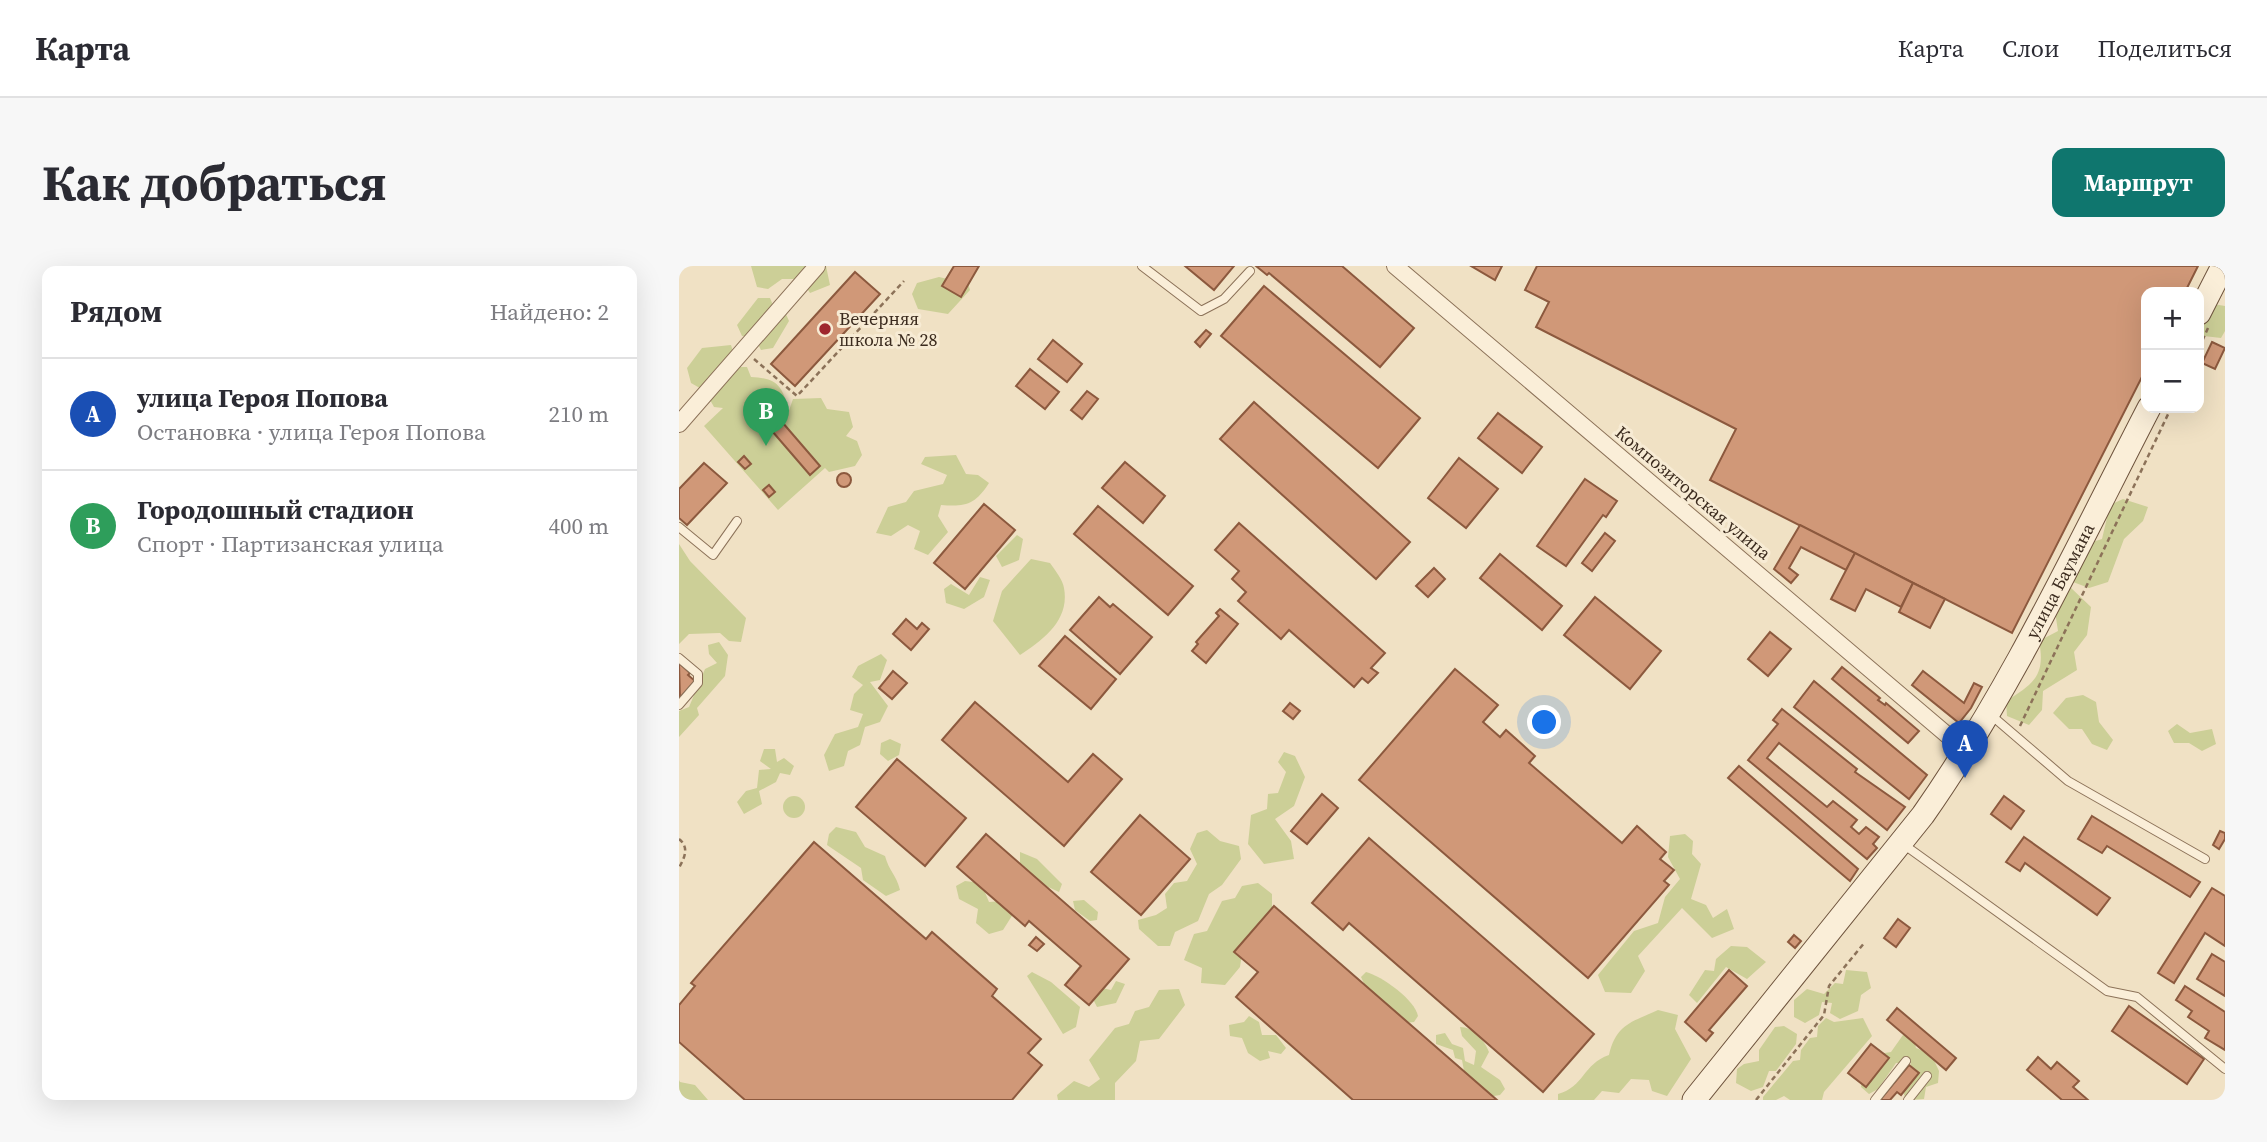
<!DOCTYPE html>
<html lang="ru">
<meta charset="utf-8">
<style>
:root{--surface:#fff;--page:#f7f7f7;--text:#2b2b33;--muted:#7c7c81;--line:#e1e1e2;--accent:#0f766e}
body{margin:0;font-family:"Source Serif 4",serif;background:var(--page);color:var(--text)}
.controls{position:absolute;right:21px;top:21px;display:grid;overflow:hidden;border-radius:14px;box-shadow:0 7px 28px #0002}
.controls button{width:63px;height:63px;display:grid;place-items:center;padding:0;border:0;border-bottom:2px solid var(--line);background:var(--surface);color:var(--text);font:35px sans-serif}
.you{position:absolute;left:866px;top:457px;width:24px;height:24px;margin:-18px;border:5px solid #fff;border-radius:50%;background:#1a73e8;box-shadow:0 0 0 10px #1a73e833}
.badge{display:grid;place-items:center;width:46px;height:46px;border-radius:50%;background:var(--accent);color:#fff;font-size:23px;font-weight:700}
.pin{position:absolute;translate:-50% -58px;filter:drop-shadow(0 2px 4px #0008)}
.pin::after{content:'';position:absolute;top:37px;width:24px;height:21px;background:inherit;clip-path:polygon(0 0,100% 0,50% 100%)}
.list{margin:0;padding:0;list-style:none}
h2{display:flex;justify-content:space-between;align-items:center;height:91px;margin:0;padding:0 28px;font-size:30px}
h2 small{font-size:23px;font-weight:400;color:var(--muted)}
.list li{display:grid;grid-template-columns:46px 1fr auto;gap:21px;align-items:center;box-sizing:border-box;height:112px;padding:0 28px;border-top:2px solid var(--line)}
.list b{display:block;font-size:26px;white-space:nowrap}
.list p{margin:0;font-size:23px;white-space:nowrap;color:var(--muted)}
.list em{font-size:23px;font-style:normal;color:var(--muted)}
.map{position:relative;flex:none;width:1546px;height:834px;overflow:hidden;border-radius:14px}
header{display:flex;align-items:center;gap:42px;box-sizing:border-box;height:98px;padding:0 35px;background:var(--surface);border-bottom:2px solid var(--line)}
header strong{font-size:33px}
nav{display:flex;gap:38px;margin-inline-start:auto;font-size:24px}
.intro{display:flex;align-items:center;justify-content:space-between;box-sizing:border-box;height:168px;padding:0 42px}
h1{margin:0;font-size:49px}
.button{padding:18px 32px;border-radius:14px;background:var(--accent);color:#fff;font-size:24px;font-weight:700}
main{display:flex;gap:42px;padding:0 42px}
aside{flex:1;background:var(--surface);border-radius:14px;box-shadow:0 7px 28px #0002}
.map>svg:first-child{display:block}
</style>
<header>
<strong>Карта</strong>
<nav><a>Карта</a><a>Слои</a><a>Поделиться</a></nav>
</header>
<div class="intro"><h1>Как добраться</h1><a class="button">Маршрут</a></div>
<main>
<aside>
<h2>Рядом<small>Найдено: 2</small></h2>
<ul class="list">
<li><span class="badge" style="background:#1a4fb4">A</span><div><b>улица Героя Попова</b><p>Остановка · улица Героя Попова</p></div><em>210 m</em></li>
<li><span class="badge" style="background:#2e9e5b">B</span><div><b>Городошный стадион</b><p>Спорт · Партизанская улица</p></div><em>400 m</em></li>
</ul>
</aside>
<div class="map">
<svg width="1546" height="834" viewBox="0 0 1546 834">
<rect width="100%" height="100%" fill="#f0e1c4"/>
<!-- green -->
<g fill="#cccf97">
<path d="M72,0H147L151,19L131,27L122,13H103L89,23L78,21Z"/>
<path d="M286,8L291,24L269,48L239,43L233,28L238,17L260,11L273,14Z"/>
<path d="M79,32H91L96,44L106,46L110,55L94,82L82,84L75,70H63L58,59Z"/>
<path d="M1534,38L1546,40V65L1542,72L1525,70L1520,56Z"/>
<path d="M52,79L59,101H68L72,111C91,112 101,115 107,135L99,144L107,153L114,133L142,132L148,143L170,146L174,161L167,170L178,175L183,189L176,200L150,206L146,202L99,244L25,160L44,142L35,141L26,125L12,117L8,102L23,82Z"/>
<path d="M277,189L287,208L299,209L310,217C296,239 286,241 262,239L259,250L269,266L249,289L235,283L241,265L229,259L212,270L197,267L209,241L227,236L235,225L264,218L268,209L242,198L246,191Z"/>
<path d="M1444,233L1469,241L1464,255L1445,273L1429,316L1410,322L1386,313L1410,277L1423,273L1431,239Z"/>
<path d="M338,269L344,273L340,294L323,301L317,290Z"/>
<path d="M0,278L11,295L67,352L62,376L50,375L41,367L10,368L0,378Z"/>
<path d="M352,293L371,297C376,304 384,314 385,322C391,354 364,374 341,389L314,355L323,325Z"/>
<path d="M301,311L311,314L305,331L285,343L267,337L265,323L272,318L290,329Z"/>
<path d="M1390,320L1412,341L1408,369L1395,386L1398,404L1364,425L1363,444L1350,459L1328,450L1327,435C1354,418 1367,410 1360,375L1379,365L1375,339Z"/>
<path d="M40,376L49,389L46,410L18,442L20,449L0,471V445L10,441L26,403L38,397L30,388L29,379Z"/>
<path d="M202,388L208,394L201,414L191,416L209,440L201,456L186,461L181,479L169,485L165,500L150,505L145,489L156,468L179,461L184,448L171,444L175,428L184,419L173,411L179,400Z"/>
<path d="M1404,429L1417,436L1420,456L1434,474L1428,484L1413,478L1403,463H1390L1374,447L1387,432Z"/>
<path d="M1498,458L1511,467L1533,463L1537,478L1523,485L1510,477H1495L1489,465Z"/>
<path d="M211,473L222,478L220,489L209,495L201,488L202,477Z"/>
<path d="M85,483H96L98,496L105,492L115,500L111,509L101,507L97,516L80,525L83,538L65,548L58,536L67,525L78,522L80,504L92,503L81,495Z"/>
<path d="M605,486L616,490L626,511L615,540L596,553L612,575L615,593L585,598L569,578L572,549L588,543L589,528L599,527L607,506L599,496Z"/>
<circle cx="115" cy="541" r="11"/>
<path d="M157,561L177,566L186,581L206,590C210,605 217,608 221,624L207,630L184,614L182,602L148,579L150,568Z"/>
<path d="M528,564L541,575L560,580L562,593L543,619L530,628L519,655L496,666L491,680H479L460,663L459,654L477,649L488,642L486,628L495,617L508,615L518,598L511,583L518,567Z"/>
<path d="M1006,568L1014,575L1013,588L1022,598L1012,633L1027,639L1034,652L1048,643L1055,663L1033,672L1003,642L959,690L966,705L952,727L926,726L919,709L955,665L979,657L986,631L1001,613L989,591L991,570Z"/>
<path d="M341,586L358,593L383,618L380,626L352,613L341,600Z"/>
<path d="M286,615L302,617L310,636L324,635L336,645L324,664L310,668L297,657L299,643L280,633L277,620Z"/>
<path d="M579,617L593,628V658L564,681L561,701L546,719L522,717L523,702L505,694L515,668L528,665L543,635L556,632L563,620Z"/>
<path d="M405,634L419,646L418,654L411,655L396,644L394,635Z"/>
<path d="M1052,680L1068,681L1087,696L1068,713L1047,701L1018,737L1010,729L1026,704L1035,705L1037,693Z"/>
<path d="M1167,704L1188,706L1192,722L1182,729L1179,745L1161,753L1151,747L1153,737L1143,736L1140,749L1126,757L1115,751V734L1128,723L1145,728L1156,717L1164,718Z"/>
<path d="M353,706L372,716L401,741L397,761L384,768L348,710Z"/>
<path d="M687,706C703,710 736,734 739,750L735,756L726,757L688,724L682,711Z"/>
<path d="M437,715L446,718L437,737L418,741L412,729L423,722L432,724Z"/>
<path d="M500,723L506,739L480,773L461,775L457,795L436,817V834H379L378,829L395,815L410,821L421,813L410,794L436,762L450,758L456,745L470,741L480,724Z"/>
<path d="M979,744L999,749L996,763L1012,793L988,830L973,825L970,814L952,813L940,827L923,825L915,834H879V828C905,821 904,798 930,789C937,758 953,756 979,744Z"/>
<path d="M570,750L580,756L583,769H597L607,782L602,788L589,785L591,792L581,795L569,787L563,772L551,770L550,759L565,756Z"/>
<path d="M1147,752L1155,756L1184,752L1193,770L1145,826L1143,834H1111L1105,830L1097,834H1084V831L1114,795L1121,794L1122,784L1131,772L1138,771L1139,760Z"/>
<path d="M1105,760L1118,768L1117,778L1097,805H1090L1084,821L1072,825L1057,817L1058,803L1065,798L1080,795V784L1096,761Z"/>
<path d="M781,761C794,761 806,775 810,786L802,801L821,814L826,823L821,829L809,831L786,810L783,794L776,792L774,784L757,778V769L766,767L773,778L784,782L786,795L795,799L797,785L783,770Z"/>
<path d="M1224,769L1234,770L1237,782L1252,788L1260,805L1259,817L1247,821L1245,833L1230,834L1225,829L1226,815L1232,797H1217L1199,823L1190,828L1182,821L1185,801L1193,789L1212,786Z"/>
<path d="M0,814L1,816L16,819L29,834H0Z"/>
</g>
<!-- building -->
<g fill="#d09878" stroke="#8c593e" stroke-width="2">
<path d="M275,0H300L282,31L263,20Z"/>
<path d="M506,0H555L535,24Z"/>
<path d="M577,0H663L735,62L701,101L590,7L588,9Z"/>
<path d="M792,0H823L816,14Z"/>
<path d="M858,0H1519L1506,26H1467V103L1333,367L1031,214L1057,163L857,61L870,36L846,24Z"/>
<path d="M176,6L201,28L116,120L92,98Z"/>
<path d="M585,20L741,152L699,202L542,70Z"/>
<path d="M527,64L532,68L521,81L516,76Z"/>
<path d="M374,74L403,98L388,116L359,93Z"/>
<path d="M1533,76L1546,82L1536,103L1523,97Z"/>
<path d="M351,103L380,126L366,143L337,120Z"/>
<path d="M408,125L419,133L403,153L392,144Z"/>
<path d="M575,136L731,276L697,313L541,173Z"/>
<path d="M819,147L863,181L843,207L799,172Z"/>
<path d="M97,149L141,200L131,209L87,158Z"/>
<path d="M65,190L72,198L66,203L59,196Z"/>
<path d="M780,192L819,223L787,262L749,232Z"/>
<path d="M446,196L486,230L464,257L423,222Z"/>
<path d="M25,197L48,217L8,259L0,252V223Z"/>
<circle cx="165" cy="214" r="7"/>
<path d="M906,213L938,235L927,251L924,249L887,300L858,280Z"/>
<path d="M90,219L96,226L90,231L84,224Z"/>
<path d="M305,238L336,264L286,323L255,297Z"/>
<path d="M419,240L514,320L489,349L395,268Z"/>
<path d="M560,257L706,387L692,402L699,407L689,417L683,412L675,421L610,364L602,373L559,335L567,326L553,313L560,305L536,284Z"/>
<path d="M1121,259L1176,287L1167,304L1122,281L1110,302L1119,309L1112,317L1095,303Z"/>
<path d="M926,267L936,275L913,305L903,297Z"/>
<path d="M1176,287L1234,317L1222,341L1187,323L1176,345L1152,333Z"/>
<path d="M821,288L883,340L863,364L801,312Z"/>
<path d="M755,302L766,313L749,331L737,320Z"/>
<path d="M1234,317L1266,333L1251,362L1220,346Z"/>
<path d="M420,331L431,341L434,338L473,371L441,408L391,364Z"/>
<path d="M916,331L982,385L951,423L885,369Z"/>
<path d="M541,343L559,358L527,397L513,385L519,378L517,376L540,350L537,347Z"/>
<path d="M227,353L238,363L243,357L250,363L232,384L214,368Z"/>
<path d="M1091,366L1112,383L1089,410L1069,393Z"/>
<path d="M386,370L437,413L412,443L360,400Z"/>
<path d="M0,397L11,407L9,409L16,415L1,432Z"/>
<path d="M1163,401L1201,432L1199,434L1206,439L1207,437L1240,465L1229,477L1153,413Z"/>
<path d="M776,403L819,439L804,456L821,471L827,464L856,490L850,497L943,577L958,560L987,586L981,593L995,604L985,615L990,619L909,712L680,514Z"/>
<path d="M214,405L228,417L213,433L200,422Z"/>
<path d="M1244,405L1285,437L1295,417L1303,421L1292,442L1280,457L1233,419Z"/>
<path d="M1135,415L1248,509L1230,533L1115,441Z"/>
<path d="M296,436L389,516L414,488L443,513L385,580L263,474Z"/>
<path d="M611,437L621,445L614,453L604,445Z"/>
<path d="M1103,443L1178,503L1176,506L1226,541L1208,564L1100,477L1088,492L1148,541L1154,535L1178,554L1172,561L1180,568L1187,561L1200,571L1194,578L1198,582L1188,593L1069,494L1099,458L1094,454Z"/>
<path d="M218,493L287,552L246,600L177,541Z"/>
<path d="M1060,500L1179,603L1171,615L1049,512Z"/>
<path d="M643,528L659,542L628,578L612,565Z"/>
<path d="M1325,530L1345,545L1332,563L1312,548Z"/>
<path d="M461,549L511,593L462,649L412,606Z"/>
<path d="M1413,550L1521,616L1511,631L1428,580L1423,587L1399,573Z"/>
<path d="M1541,565L1546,567V573L1540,583L1534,579Z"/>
<path d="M307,568L450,693L410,739L386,719L402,700L350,655L346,660L278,601Z"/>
<path d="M1345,571L1431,632L1418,649L1346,597L1341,605L1327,596Z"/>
<path d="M690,572L915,768L864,826L670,657L664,664L633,637Z"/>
<path d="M135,576L247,673L253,666L318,723L313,730L362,773L349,787L363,799L333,834H66L0,776V739L16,720L12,717Z"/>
<path d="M1533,622L1546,630V680L1526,667L1495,717L1479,707Z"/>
<path d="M595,640L818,834H674L557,731L579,706L555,686Z"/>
<path d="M1219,653L1231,662L1217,681L1205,672Z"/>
<path d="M1115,669L1122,675L1116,682L1109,676Z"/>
<path d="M357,671L365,678L358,685L350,679Z"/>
<path d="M1533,688L1546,696V730L1518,713Z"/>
<path d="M1050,704L1068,720L1030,764L1034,767L1027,775L1006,756Z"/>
<path d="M1506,720L1546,746V784L1526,772L1530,765L1509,751L1513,745L1497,734Z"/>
<path d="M1450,740L1525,793L1508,818L1433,765Z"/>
<path d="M1218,742L1277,792L1267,804L1208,754Z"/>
<path d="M1192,778L1210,792L1187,821L1169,807Z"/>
<path d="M1359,791L1372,803L1378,796L1400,815L1394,821L1409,834H1383L1348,804Z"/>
<path d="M1230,799L1240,807L1222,829L1218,826L1211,834H1201Z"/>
</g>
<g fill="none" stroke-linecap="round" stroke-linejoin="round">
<defs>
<g id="lane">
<path d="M463,0L522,45L545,33L571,5"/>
<path d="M0,261L34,289L58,255"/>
<path d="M0,392L19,408V417L0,439"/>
<path d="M1312,449L1389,515L1526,593"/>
<path d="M1224,578L1428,725L1458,731L1546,803"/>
<path d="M1196,834L1227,795"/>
<path d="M1229,834L1248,810"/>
</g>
<g id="street">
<path d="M716,0L1287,485"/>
<path d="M0,158L138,0"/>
</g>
<g id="secondary">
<path d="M1520,47L1544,0"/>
<path id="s1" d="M1015,834L1244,549C1333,422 1399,279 1470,142"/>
</g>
</defs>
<!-- lane casing -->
<use href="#lane" stroke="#8c7259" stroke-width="10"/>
<!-- street casing -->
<use href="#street" stroke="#8c7259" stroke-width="18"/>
<!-- secondary casing -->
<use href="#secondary" stroke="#6e533d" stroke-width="25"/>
<!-- path -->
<g stroke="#8c7259" stroke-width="2.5" stroke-dasharray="5 3.5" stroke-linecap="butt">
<path d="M1520,82L1529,62"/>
<path d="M75,93L118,130L225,15"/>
<path d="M1341,460L1492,142"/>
<path d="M0,573C11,582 5,592 0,602"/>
<path d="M1077,834L1145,749L1150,720L1186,676"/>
</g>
<!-- lane -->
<use href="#lane" stroke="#faeed8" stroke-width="8"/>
<!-- street -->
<use href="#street" stroke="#faeed8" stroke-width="16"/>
<!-- secondary -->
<use href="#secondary" stroke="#faeed8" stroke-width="23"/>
</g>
<!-- markers -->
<circle fill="#9e272e" stroke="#f7ebd4" stroke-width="2.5" cx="146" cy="63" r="7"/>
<g text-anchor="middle" stroke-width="6" stroke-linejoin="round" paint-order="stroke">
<!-- poi labels -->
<g font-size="18" fill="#3b2b1e" stroke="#f7ebd4" text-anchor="start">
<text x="160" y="59">Вечерняя<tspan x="160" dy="21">школа № 28</tspan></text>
</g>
<!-- street labels -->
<g font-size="18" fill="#3b2b1e" stroke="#f7ebd4">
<text transform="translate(1014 227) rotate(40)" y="6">Композиторская улица</text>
<text dy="6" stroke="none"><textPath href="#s1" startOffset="637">улица Баумана</textPath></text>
</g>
</g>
</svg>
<div class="controls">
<button>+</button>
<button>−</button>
</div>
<div class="you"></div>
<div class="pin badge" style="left:1286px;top:512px;background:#1a4fb4">A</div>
<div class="pin badge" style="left:87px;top:180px;background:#2e9e5b">B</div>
</div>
</main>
